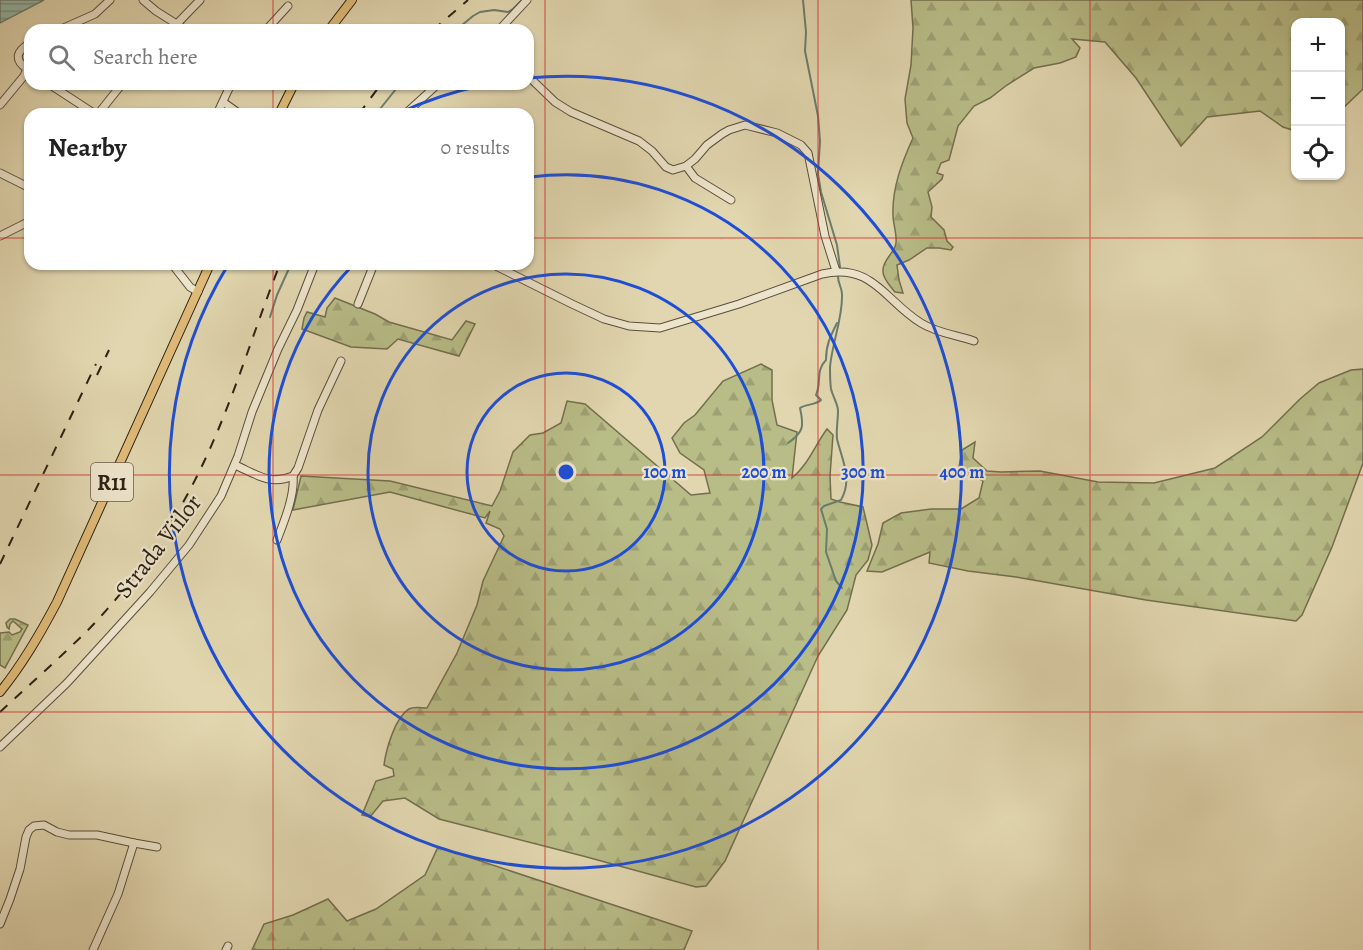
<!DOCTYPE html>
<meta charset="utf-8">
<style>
:root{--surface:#fff;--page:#f6f6f6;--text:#222;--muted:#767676;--line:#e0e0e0}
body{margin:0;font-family:Alegreya,serif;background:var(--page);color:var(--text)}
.controls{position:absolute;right:18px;top:18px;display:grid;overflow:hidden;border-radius:12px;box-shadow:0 2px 4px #0004}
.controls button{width:54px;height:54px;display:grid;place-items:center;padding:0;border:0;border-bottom:2px solid var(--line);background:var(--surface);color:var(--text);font:30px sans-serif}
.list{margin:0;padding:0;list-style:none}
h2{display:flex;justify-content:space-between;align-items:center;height:78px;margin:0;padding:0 24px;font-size:26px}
h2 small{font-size:20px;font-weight:400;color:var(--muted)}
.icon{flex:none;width:33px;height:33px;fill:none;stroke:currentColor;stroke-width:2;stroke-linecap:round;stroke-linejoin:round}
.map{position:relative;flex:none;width:1363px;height:950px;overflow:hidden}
.search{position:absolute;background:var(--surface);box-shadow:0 2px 4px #0004;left:24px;top:24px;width:510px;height:66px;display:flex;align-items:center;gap:15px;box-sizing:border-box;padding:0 21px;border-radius:18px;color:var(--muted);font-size:22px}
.panel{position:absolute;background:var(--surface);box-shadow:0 2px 4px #0004;left:24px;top:108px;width:510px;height:162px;border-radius:18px}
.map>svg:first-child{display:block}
</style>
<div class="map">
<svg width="1363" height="950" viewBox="0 0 1363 950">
<defs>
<pattern id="forest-firs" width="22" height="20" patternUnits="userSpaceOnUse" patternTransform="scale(1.5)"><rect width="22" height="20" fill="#b8bc87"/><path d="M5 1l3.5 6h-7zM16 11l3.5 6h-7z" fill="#9ea174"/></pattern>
<pattern id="water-rules" width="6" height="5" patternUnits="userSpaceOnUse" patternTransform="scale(1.5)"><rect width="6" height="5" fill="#94b9a9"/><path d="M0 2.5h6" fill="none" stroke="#799688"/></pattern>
</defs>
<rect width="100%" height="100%" fill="#e1d6af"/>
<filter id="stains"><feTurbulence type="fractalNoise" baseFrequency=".00333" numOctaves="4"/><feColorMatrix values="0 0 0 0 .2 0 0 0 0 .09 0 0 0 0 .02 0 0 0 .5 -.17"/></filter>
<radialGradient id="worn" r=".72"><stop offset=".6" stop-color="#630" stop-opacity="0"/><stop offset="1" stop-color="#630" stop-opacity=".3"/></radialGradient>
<!-- forest -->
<g fill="url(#forest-firs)" stroke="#736e4e" stroke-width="1.5">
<path d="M911,0H1363V89L1341,110L1340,22H1296L1295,131L1283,127L1260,111L1207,117L1181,146L1136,78L1105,42L1072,39L1080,48L1076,57L1060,63L1034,68L1007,85L990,98L974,106L958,126L949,160L941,163L937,173L943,175L942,179L928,192L932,207L931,217L944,230L947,241L953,247L951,250L939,248H927L909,260L897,265L899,280L903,293L895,292C891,287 883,279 883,272C882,260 895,253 896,243C897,233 893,224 893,215C892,188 902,162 913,138L907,123L905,99L911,65L913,28Z"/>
<path d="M335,298L375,314L389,322L452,340L466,321L475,324L459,356L398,339L387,349L351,347L302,329L304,318L307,312L325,317L327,308Z"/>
<path d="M761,364L772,370V400L777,425L797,432L792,478C808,465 815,445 827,429L833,435L830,476L831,499L840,502L863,507L872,545L868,560L856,575L847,610L818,656L725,861L706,886L696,887L583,856L439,819L405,798L383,801L370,817L362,815L376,781L394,776L393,769L384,765C386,750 395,717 409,709C414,706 421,708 427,708L457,653L477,605L483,581L504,536L500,529L486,523L490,511L485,518L390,492L293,510L301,476L390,481L492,506L500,491L513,452L530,435L543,433L561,423L567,401L585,404L691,495L710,493L704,470L680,453L672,438L684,423L695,415L723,381Z"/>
<path d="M1363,369V463L1332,547L1302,615L1296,621L1146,600L1016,577L968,571L929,563L930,552L882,572L867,571L878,544L883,523L901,513L931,509H961L979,498L983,481L959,467L962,450L975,442L973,458L987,471L1001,472L1040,471L1098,482L1154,483L1215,468L1262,437L1300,399L1319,383L1351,370Z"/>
<path d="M10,619H15L28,625L5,668L0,665V633L9,632L12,635L20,632L22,629L13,621L10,624L9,629L7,627L6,623Z"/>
<path d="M438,847L692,931L684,950H252L264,924L293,915L328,899L347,921L376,909L425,875Z"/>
</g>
<!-- water -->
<path fill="url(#water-rules)" stroke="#6b7c6d" stroke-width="1.5" d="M0,0H44L0,23Z"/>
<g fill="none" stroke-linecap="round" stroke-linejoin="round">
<!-- stream -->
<g stroke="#6b7c6d" stroke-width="2">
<path d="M803,0L806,32L805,51L818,116L820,141L818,174L821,192L837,245L840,267"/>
<path d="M456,30L473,16L480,12L494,10L508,12L513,9L522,0"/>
<path d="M376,114L400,84"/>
<path d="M838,277C838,283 842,288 842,294C843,318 832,343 830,367C830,374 830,382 831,389C833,397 838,404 838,411C838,421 836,429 837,439C842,460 853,479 841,500L824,506L821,509L827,529L826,552L836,581L842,588"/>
<path d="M270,317L277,295L291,264"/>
<path d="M788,443C804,432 804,426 800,408C806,404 816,405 821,400L816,395C822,382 815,371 826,360C826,345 830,337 837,323"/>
</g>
<defs>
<g id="minor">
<path d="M143,0L156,11L186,30"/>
<path d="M59,30L95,14L110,0"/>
<path d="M171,30L200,0"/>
<path d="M266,30L288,6"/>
<path d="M499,30L527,0"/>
<path d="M528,76L555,102L571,112L639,141L652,151L666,167L673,170L686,166L695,159L707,145L722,134L729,130L745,125L777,133L801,145L808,153L825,236L836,271"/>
<path d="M49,84L95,114"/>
<path d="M223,102L240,114"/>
<path d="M0,105L24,76L27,69C13,59 17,51 30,43"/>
<path d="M98,114L122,84"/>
<path d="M217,114L231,84"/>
<path d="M405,114L438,84"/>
<path d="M686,166L695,178L731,200"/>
<path d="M0,173L30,188"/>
<path d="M0,236L30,221"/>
<path d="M172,264L190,287L198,292"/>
<path d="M492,264L572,304L604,319L629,326L660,328L739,304L822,274C873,263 884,300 921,323C937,333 956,335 974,341"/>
<path d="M358,304L374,264"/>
<path d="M235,465C256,474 270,486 293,476L298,468L318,410L341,361"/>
<path d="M277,540C284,522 295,495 293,476"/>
<path d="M0,747L67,683L150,592L189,545L221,496L238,456L252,412L278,349L297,310L315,264"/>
<path d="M134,843L157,847"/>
<path d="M0,924L10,899L20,869L26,837L29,830L34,826L44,825L57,832L69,835H97L134,843L118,894L93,950"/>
<path d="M226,950L228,946"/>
</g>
<g id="major">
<path d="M329,30L352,0"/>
<path d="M279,114L294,84"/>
<path d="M0,692C23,664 40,634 57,602L210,264"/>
</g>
</defs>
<!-- minor casing -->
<use href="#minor" stroke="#5b4e3b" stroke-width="9"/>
<!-- major casing -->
<use href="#major" stroke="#2e2114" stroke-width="10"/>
<!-- minor -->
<use href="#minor" stroke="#ece4cb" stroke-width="7"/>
<!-- major -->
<use href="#major" stroke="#e0bb78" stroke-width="8"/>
<!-- rail -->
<g stroke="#2e2114" stroke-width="2" stroke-dasharray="10 10" stroke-linecap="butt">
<path d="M433,30L468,0"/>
<path d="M359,114L381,84"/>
<path d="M97,375L109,350"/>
<path d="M0,564L96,364"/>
<path d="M0,712C30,684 61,657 90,628C135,581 173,526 201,468C233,402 253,332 280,264"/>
</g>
</g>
<!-- grid -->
<path fill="none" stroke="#d62828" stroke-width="1.5" stroke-opacity="0.55" d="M273,0V30M545,0V950M818,0V950M1090,0V950M273,84V114M0,238H30M528,238H1363M273,264V950M0,475H1363M0,712H1363"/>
<!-- distance rings -->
<g fill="none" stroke="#1d4ed8" stroke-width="3">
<circle cx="566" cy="472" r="99"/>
<circle cx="566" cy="472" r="198"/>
<path d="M530 177A297 297 0 1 1 352 266"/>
<path d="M399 113A396 396 0 0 1 484 85M528 78A396 396 0 1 1 228 265"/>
</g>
<g text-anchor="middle" stroke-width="4.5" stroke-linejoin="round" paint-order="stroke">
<!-- shield labels -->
<rect fill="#ece4cb" stroke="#675c4b" stroke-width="1.5" x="91" y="463" width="42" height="38" rx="4.5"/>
<g font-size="22" font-weight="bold" fill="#2e2114">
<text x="112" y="490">R11</text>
</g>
<!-- street labels -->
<g font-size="24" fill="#2e2114" stroke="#ece4cb">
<text transform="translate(158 546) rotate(-52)" y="8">Strada Viilor</text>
</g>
</g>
<circle cx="566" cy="472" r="9" fill="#1d4ed8" stroke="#ece4cb" stroke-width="3"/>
<g font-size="18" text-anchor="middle" font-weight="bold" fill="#1d4ed8" stroke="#ece4cb" stroke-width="4.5" stroke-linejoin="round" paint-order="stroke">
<text x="665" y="478">100 m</text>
<text x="764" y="478">200 m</text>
<text x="863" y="478">300 m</text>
<text x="962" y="478">400 m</text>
</g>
<rect width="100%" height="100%" filter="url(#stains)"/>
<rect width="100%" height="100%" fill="url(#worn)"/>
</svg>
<div class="controls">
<button>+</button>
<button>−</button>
<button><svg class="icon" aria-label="locate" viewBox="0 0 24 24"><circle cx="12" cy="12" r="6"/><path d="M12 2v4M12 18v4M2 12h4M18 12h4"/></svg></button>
</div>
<div class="search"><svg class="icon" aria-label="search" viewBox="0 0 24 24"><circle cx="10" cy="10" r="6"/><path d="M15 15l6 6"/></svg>Search here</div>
<section class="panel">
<h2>Nearby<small>0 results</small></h2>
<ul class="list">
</ul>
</section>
</div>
